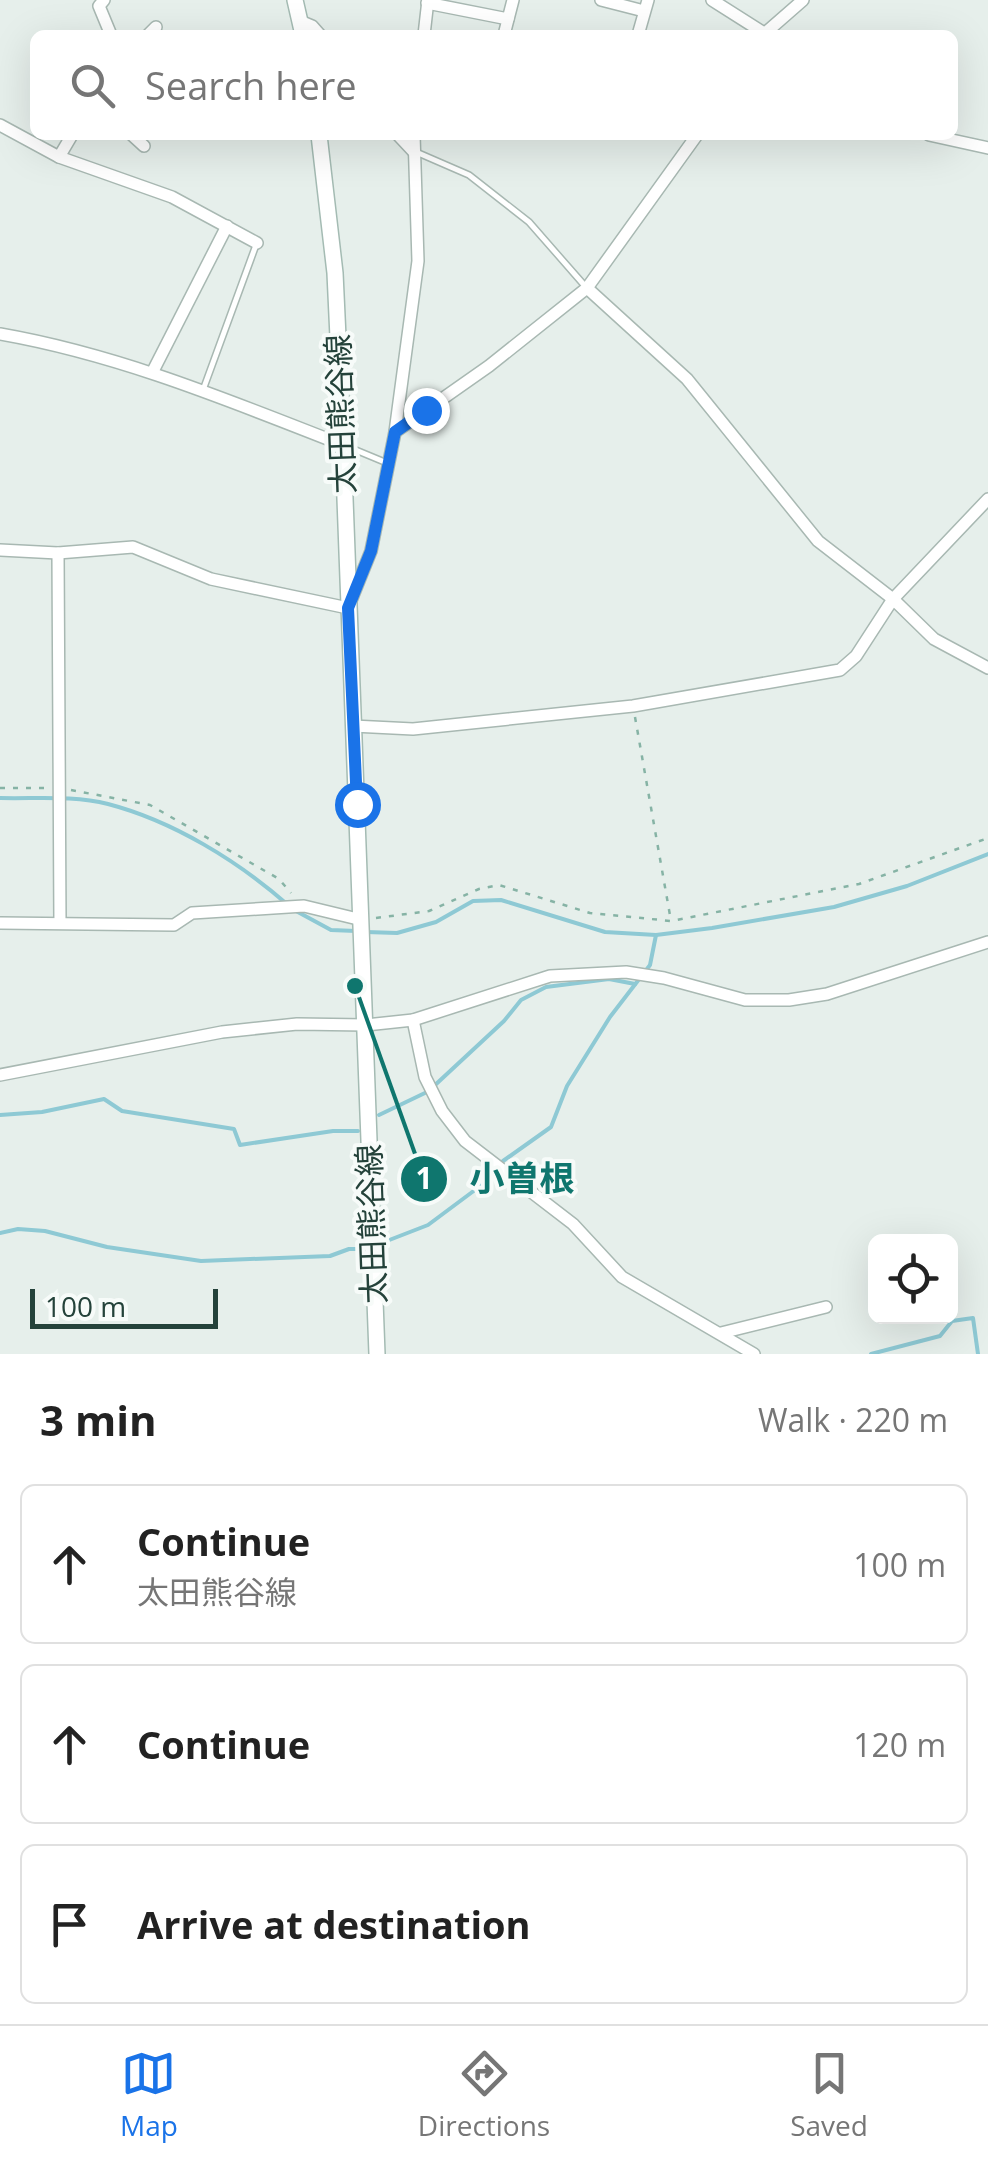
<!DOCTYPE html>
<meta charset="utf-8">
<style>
:root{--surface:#fff;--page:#f2f2f2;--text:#222;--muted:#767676;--line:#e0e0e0;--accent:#1a73e8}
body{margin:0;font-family:"Open Sans","Noto Sans JP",sans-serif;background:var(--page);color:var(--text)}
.controls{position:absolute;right:30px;bottom:30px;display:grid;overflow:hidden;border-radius:15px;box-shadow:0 10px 40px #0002}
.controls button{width:90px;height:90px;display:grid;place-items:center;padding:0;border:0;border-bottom:2px solid var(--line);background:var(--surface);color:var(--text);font:50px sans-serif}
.scale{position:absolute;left:30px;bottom:25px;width:188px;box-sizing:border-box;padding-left:10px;border:5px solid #24423a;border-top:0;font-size:28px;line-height:35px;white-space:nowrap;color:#24423a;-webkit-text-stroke:8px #f7fbf9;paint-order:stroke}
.stop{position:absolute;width:30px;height:30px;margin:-22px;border:8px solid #1a73e8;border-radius:50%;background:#fff}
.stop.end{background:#1a73e8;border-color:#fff;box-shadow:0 2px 10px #0008}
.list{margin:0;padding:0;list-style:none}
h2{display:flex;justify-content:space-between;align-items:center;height:130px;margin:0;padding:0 40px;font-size:42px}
h2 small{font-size:32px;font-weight:400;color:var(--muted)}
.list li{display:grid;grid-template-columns:65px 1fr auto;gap:30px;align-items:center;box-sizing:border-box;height:160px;margin:0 20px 20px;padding:0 20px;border:2px solid var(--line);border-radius:15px}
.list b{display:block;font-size:38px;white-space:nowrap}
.list p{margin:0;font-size:32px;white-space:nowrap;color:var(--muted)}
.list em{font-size:32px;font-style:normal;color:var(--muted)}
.icon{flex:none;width:55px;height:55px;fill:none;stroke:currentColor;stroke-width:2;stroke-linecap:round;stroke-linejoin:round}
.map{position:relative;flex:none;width:988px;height:1354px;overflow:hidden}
.search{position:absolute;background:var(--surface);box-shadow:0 10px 40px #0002;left:30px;right:30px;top:30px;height:110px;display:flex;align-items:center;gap:25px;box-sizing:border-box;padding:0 35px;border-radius:15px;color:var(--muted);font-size:38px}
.sheet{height:670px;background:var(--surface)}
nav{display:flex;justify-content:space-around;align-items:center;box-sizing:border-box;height:140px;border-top:2px solid var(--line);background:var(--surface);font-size:28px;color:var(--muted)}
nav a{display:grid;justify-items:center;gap:5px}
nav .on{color:var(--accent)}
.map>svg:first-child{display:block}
</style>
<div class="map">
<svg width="988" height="1354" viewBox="0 0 988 1354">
<rect width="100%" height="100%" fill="#e6efeb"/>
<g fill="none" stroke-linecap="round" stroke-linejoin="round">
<!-- stream -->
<g stroke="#8ec9d4" stroke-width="4">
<path d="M0,798C35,799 73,795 108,804C173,821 238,861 288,905"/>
<path d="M296,911L331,930L356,931"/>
<path d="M366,932L397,933L436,922L473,901L501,900L605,932L656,935L712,928L834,907L907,886L988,854"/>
<path d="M434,1086L504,1021L521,1000L546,987L609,979L635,984"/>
<path d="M0,1115L42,1112L104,1099L122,1111L234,1129L240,1145L333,1131H358"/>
<path d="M379,1115L427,1092"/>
<path d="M0,1233L18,1229L45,1231L107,1247L201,1261L330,1256L349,1249H364"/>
<path d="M379,1244L428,1225L487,1181L503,1161L551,1127L567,1086L610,1017L650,965L656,935"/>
<path d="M871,1354L940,1336L952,1321L973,1318L978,1354"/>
</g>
<defs>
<g id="lane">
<path d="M416,152L469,175L529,222L585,286"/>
<path d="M203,390L256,245"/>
<path d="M346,446L387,463"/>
</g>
<g id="street">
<path d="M104,0L99,6L111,35"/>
<path d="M601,0L644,11"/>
<path d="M712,0L767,35"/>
<path d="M427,3L508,19"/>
<path d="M300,21L312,26L320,35"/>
<path d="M148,35L156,27"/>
<path d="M424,35L428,0"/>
<path d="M504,35L513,0"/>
<path d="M638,35L648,0"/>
<path d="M763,35L803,0"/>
<path d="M0,125L59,157L172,197L257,243"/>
<path d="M132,135L144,146"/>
<path d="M398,135L413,151"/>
<path d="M929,135L988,148"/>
<path d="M59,157L72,135"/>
<path d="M587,288L687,379L818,541L893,599L934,639L988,668"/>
<path d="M0,334C120,355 230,401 343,445"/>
<path d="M153,371L227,226"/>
<path d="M395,432L489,366L587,288L697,135"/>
<path d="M0,550L58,553L133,547L211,579L348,608L371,551L395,432L418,261L414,135"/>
<path d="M58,553L60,923"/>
<path d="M353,726L413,729L633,706L840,670L856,656L893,599L988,499"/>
<path d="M0,923L174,925L192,913L304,906L362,920"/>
<path d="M413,1020L425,1077L442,1111L465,1141L573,1224L622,1277L754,1354"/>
<path d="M0,1075L222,1032L297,1024L366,1025L413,1020L550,976L626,972L664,978L745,1000H789L827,994L988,942"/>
<path d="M721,1333L826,1307"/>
</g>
<g id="secondary">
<path d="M295,0L303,35"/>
<path d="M319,135L335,273L343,445L377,1354"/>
</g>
</defs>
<!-- lane casing -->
<use href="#lane" stroke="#a8b8b2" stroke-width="8"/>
<!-- street casing -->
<use href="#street" stroke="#a8b8b2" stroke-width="14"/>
<!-- secondary casing -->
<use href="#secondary" stroke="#a4bbb3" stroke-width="18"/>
<!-- path -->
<g stroke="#86b3a5" stroke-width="2.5" stroke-dasharray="5 8" stroke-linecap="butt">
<path d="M635,717L671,921"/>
<path d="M0,788H48"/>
<path d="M71,790L150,805L279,879L291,893"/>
<path d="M376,918L429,911L479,889L499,885L590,913L671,921L859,884L988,838"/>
</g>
<!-- lane -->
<use href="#lane" stroke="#fff" stroke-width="5"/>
<!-- street -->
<use href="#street" stroke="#fff" stroke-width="11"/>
<!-- secondary -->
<use href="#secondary" stroke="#fff" stroke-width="15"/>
</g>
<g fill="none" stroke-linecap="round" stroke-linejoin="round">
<!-- route -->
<path stroke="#1a73e8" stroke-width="12" d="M357,804L348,608L371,551L395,432L426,410"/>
</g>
<g text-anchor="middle" stroke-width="8" stroke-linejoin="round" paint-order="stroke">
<!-- street labels -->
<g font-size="32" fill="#24423a" stroke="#f7fbf9">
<text transform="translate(341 414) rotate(-92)" y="11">太田熊谷線</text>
<text transform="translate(372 1224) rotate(-92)" y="11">太田熊谷線</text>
</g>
</g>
<!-- callouts -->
<path fill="none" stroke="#0f766e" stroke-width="4" d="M355 986L424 1179"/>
<g fill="#0f766e" stroke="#f7fbf9" stroke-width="4">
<circle cx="355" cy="986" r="10"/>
<circle cx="424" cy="1179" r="25"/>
</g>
<g font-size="30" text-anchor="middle" font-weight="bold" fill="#fff">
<text x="424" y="1189">1</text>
</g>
<g font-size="35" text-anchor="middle" font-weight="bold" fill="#0f766e" stroke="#f7fbf9" stroke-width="8" stroke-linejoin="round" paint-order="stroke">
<text x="522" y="1191">小曽根</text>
</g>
</svg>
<div class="controls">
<button><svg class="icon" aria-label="locate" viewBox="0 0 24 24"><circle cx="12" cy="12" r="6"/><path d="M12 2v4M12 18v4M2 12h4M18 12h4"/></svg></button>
</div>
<div class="scale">100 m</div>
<div class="stop" style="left:357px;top:804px"></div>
<div class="stop end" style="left:426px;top:410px"></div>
<div class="search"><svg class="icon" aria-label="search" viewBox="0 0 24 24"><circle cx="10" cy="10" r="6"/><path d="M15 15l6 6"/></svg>Search here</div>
</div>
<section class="sheet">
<h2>3 min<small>Walk · 220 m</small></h2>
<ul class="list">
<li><svg class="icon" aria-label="ahead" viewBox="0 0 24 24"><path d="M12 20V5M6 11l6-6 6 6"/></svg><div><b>Continue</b><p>太田熊谷線</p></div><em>100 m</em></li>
<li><svg class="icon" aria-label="ahead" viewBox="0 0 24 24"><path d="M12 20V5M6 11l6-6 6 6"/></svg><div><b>Continue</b></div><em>120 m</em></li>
<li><svg class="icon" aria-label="arrive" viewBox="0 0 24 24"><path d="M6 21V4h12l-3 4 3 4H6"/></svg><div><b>Arrive at destination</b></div></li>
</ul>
</section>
<nav>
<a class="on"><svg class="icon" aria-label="map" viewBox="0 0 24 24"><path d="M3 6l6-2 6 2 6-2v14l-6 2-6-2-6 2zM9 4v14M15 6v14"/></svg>Map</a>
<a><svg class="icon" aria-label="directions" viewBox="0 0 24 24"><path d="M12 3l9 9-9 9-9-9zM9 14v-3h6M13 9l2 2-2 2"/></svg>Directions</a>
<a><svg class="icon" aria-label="saved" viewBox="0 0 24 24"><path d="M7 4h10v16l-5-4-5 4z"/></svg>Saved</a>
</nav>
